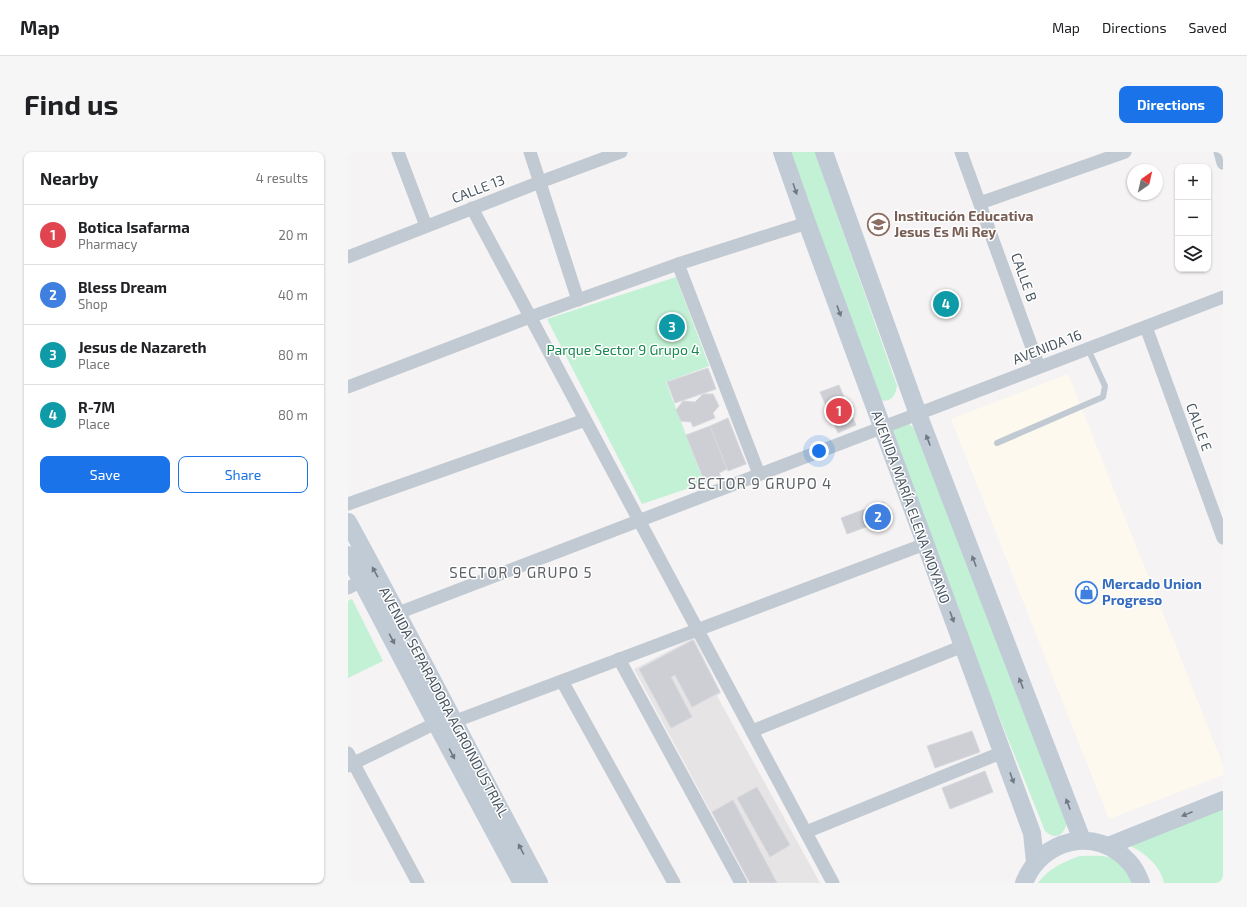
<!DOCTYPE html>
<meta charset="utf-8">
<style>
:root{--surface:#fff;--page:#f6f6f6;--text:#202124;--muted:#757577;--line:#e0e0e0;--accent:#1a73e8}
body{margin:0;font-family:"Exo 2",sans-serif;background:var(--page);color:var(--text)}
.controls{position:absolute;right:12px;top:12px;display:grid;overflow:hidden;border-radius:8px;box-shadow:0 1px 3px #0004}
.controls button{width:36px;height:36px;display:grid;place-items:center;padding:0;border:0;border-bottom:1px solid var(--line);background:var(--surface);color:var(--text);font:20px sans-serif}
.compass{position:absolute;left:779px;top:12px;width:36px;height:36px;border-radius:50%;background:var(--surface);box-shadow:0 1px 3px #0004;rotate:34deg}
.you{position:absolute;left:471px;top:299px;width:14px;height:14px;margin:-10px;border:3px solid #fff;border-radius:50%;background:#1a73e8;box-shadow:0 0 0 6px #1a73e833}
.badge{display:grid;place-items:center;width:26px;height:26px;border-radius:50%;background:var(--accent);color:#fff;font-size:13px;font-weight:700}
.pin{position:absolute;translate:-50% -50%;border:2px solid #fff;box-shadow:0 1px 4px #0006}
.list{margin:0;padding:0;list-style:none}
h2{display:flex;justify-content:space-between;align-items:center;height:52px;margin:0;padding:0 16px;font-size:17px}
h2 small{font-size:13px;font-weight:400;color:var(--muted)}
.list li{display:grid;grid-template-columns:26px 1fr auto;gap:12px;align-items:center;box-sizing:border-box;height:60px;padding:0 16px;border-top:1px solid var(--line)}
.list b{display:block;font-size:15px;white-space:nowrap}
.list p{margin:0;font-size:13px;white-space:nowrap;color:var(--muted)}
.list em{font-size:13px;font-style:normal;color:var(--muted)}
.actions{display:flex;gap:8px;padding:12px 16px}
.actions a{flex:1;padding:9px 0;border:1px solid var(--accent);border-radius:8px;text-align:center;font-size:14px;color:var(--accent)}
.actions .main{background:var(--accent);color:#fff}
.icon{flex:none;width:22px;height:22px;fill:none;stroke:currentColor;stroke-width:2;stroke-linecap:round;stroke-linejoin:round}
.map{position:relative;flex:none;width:875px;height:731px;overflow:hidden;border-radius:8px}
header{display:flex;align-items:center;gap:24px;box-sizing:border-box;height:56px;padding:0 20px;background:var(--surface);border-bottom:1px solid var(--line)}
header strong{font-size:19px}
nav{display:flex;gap:22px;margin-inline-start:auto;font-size:14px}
.intro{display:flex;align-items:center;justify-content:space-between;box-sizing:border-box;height:96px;padding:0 24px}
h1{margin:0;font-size:28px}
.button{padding:10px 18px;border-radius:8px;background:var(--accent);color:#fff;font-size:14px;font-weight:700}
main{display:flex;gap:24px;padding:0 24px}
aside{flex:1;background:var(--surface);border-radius:8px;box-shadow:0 1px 3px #0004}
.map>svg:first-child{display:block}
</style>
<header>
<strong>Map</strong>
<nav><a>Map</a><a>Directions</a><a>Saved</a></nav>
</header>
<div class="intro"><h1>Find us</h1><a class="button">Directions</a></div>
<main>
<aside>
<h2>Nearby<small>4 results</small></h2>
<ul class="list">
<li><span class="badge" style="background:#e0444e">1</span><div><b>Botica Isafarma</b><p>Pharmacy</p></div><em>20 m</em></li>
<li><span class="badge" style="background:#3f7fe0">2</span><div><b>Bless Dream</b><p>Shop</p></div><em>40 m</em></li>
<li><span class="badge" style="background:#0f9aa8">3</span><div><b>Jesus de Nazareth</b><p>Place</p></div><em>80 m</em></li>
<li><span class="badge" style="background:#0f9aa8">4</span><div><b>R-7M</b><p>Place</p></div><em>80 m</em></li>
</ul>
<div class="actions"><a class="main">Save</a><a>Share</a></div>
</aside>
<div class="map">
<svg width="875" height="731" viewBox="0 0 875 731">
<rect width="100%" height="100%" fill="#f5f3f3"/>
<!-- commercial -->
<path fill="#fdf9ef" d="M720,222L875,613V623L761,667L603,267Z"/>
<!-- education -->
<path fill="#e6e4e5" d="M346,486L373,541L369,544L472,731H401L286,517Z"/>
<!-- green -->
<g fill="#c3f1d5">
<path d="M443,0H467L549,234C547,245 542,252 530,247Z"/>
<path d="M328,125L361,214L318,230L356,331L294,352L199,167Z"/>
<path d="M552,272H561L566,276L719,671C716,683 707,689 697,679L642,542L543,278Z"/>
<path d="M4,447L35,509L0,526V449Z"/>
<path d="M875,657V731H816C813,714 795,699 780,693Z"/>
<path d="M732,704C745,704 765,702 775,712C780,717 783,725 787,731H690C701,716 715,710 732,704Z"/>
</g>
<!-- building -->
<g fill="#cdcfd5" stroke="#d7d9de">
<circle cx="598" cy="150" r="12"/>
<path d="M360,216L368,237L327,251L319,230Z"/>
<path d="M491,233L508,273L490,281L472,240Z"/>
<path d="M355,242H365L371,254L365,261L367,266L345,275L343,270L333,269L328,258L335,249L347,250Z"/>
<path d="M380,266L398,312L380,319L362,274Z"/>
<path d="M362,274L379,317L371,321L373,325L357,331L338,283Z"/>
<path d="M536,350L542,366L499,382L493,366Z"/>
<path d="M345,488L372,540L344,555L327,523L323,525L344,565L323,576L291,517Z"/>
<path d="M624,579L632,600L587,616L579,594Z"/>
<path d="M637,619L645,640L602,657L594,636Z"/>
<path d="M409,635L442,693L422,705L389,646Z"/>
<path d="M385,648L429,731H402L364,660Z"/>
</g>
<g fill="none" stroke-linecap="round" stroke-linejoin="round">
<!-- lane -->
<path stroke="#c1cad2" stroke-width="6" d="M649,291L755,245L757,234L740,197"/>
<!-- street -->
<g stroke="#c1cad2" stroke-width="13">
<path d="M50,0L78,74"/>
<path d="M182,0L230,148"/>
<path d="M613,0L691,215"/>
<path d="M872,0L875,11"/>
<path d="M632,51L777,0"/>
<path d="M124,56L485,731"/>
<path d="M0,105L192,30L273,0"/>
<path d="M330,112L411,322"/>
<path d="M798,175L875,386"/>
<path d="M0,235L182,165L330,112L459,71"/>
<path d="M0,352L237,268"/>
<path d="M0,436L14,429"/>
<path d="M42,466L50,461L875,145"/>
<path d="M271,507L393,731"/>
<path d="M214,529L326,731"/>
<path d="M105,570L577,392"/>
<path d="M404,579L615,494"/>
<path d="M0,601L70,731"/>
<path d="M0,614L88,571"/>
<path d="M458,680L655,600"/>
</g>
<!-- secondary -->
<g stroke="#c1cbd6" stroke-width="18">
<path d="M434,0L459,71L684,681L687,710"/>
<path d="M476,0L570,262L734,688"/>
<path d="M0,370C65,489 127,611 191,731"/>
<path d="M0,403L88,571L174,731"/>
<path d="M760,694L875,648"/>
<path d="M676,731C693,687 748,673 781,710C787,716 790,723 793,731"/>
</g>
</g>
<!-- one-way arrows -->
<defs><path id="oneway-solid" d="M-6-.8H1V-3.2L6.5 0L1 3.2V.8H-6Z"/></defs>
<g fill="#6e7984">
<use href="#oneway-solid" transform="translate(447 37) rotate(71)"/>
<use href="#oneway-solid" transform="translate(491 159) rotate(70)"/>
<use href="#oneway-solid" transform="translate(580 288) rotate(-111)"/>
<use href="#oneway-solid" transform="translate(626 409) rotate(-111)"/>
<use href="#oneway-solid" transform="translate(27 420) rotate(-119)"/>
<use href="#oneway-solid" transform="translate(604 465) rotate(70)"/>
<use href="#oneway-solid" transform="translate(44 487) rotate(62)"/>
<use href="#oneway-solid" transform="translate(673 531) rotate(-111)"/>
<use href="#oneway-solid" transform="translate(104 602) rotate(62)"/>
<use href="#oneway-solid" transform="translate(664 626) rotate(70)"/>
<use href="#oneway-solid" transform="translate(720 652) rotate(-111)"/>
<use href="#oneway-solid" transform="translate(839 662) rotate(158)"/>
<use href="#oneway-solid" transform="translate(173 697) rotate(-118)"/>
</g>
<!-- icons -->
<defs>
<symbol id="school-ring" viewBox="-11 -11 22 22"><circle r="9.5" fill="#fff" stroke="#8d6e63" stroke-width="1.5"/><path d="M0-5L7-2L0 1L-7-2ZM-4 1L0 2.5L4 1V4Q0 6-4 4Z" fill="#8d6e63"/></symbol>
<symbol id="shop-ring" viewBox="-11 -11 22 22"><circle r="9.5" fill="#fff" stroke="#3f7fe0" stroke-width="1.5"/><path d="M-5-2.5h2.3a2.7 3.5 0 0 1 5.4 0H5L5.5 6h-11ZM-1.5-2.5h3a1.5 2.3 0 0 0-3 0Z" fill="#3f7fe0"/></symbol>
</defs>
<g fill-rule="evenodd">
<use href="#school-ring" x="518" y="60" width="25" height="25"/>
<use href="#shop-ring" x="726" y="428" width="25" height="25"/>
</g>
<g text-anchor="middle" stroke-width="3" stroke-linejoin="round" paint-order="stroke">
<!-- street labels -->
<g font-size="14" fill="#4a5661" stroke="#fff">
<text transform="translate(130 37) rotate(-21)" y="5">CALLE 13</text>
<text transform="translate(676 125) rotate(70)" y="5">CALLE B</text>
<text transform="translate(699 195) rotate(-21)" y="5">AVENIDA 16</text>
<text transform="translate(851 275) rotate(70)" y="5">CALLE E</text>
<text transform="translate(563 355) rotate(70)" y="5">AVENIDA MARÍA ELENA MOYANO</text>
<text transform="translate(96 550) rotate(62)" y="5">AVENIDA SEPARADORA AGROINDUSTRIAL</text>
</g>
<!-- education labels -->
<g font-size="14" font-weight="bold" fill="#785e54" stroke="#fff" text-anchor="start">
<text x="546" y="69">Institución Educativa<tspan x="546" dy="16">Jesus Es Mi Rey</tspan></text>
</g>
<!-- park labels -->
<g font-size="14" fill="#17864f" stroke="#fff">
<text x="275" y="203">Parque Sector 9 Grupo 4</text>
</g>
<!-- shop labels -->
<g font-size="14" font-weight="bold" fill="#366cbe" stroke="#fff" text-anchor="start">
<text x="754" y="437">Mercado Union<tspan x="754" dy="16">Progreso</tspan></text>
</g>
<!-- neighbourhood labels -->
<g font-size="15" letter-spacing="1" fill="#5f6368" stroke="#fff">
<text x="412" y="337">SECTOR 9 GRUPO 4</text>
<text x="173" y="426">SECTOR 9 GRUPO 5</text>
</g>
</g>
</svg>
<div class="controls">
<button>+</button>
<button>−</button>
<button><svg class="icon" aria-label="layers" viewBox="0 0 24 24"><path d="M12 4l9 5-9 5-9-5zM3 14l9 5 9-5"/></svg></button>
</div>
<svg class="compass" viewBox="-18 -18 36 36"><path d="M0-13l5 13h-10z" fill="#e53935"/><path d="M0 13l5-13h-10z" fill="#757577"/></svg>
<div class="you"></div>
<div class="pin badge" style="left:491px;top:259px;background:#e0444e">1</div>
<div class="pin badge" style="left:530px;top:365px;background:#3f7fe0">2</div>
<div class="pin badge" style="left:324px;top:175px;background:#0f9aa8">3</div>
<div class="pin badge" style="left:598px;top:152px;background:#0f9aa8">4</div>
</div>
</main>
